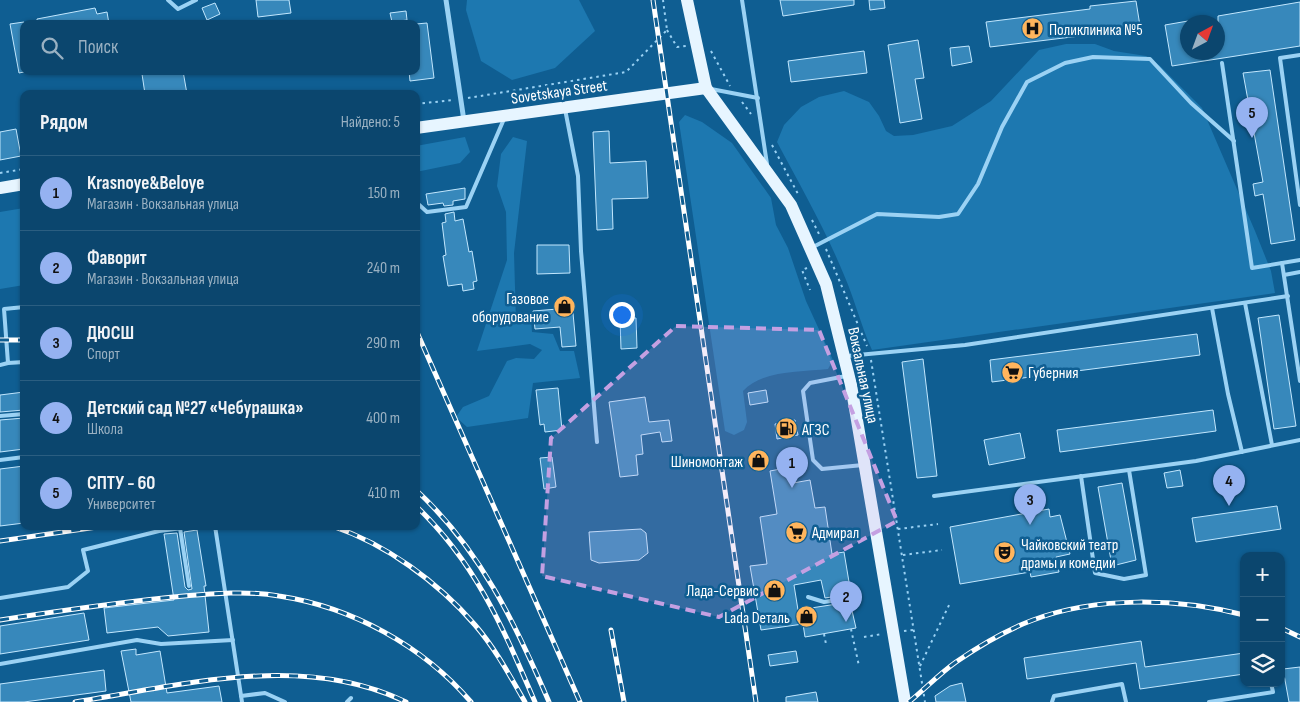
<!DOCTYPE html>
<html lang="ru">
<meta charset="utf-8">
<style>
:root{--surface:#0b466e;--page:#195076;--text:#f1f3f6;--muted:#9ab1c2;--line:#2b5e81;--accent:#95b2f1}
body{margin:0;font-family:"Sofia Sans Condensed",sans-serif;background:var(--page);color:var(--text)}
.controls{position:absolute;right:15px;bottom:15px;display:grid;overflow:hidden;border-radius:10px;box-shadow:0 1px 4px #0004}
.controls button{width:45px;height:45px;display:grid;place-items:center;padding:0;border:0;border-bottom:1px solid var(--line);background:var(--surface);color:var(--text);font:25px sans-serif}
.compass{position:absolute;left:1180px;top:15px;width:45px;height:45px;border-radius:50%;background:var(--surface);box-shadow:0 1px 4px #0004;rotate:41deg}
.you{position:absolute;left:621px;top:314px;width:18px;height:18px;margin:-12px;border:4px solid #fff;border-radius:50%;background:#1a73e8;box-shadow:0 0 0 8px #1a73e833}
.badge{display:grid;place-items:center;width:32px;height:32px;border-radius:50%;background:var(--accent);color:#111;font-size:16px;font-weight:700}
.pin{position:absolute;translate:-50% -41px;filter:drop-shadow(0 1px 2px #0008)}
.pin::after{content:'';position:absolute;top:26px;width:18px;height:15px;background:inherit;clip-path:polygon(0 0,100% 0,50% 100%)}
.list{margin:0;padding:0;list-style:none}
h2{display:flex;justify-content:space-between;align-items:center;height:65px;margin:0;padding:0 20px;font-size:21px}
h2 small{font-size:16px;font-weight:400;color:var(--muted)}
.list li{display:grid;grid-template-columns:32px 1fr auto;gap:15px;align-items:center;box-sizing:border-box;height:75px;padding:0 20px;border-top:1px solid var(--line)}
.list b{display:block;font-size:19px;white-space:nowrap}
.list p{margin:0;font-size:16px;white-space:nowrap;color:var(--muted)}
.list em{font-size:16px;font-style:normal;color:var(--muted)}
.icon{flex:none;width:28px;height:28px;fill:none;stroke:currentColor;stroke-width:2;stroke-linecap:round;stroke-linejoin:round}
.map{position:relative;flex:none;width:1300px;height:702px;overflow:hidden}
.search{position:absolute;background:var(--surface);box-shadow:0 1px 4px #0004;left:20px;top:20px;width:400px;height:55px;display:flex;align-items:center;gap:12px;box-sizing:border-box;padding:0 18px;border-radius:10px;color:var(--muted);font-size:19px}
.panel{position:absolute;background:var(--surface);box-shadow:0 1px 4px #0004;left:20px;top:90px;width:400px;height:440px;border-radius:10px}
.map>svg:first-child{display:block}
</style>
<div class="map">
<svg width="1300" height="702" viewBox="0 0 1300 702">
<rect width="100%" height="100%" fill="#0f5e92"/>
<!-- green -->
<g fill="#1d78b0">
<path d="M467,0H579L595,31L555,68L512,80L481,61L466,10Z"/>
<path d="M1066,44H1095L1114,51L1146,56L1159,65L1202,108L1255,231L1271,271L1275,293L872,350C861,326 855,300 844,275C825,229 800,185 777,142L784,125L801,107L819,97L844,91L869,102L879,116L886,131L894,136L913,135L952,126L991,101L1039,50Z"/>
<path d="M685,115L702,122L732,143L771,198L776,225L788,248L806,301L833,360L828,369C801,372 762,370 743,391L747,422L744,430L734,435L725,431L679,122Z"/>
<path d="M465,137L470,152L460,163L416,172V146Z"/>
<path d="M513,137L527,141L514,253L516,322L531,320L532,332L553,334L560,351H574L580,378L533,383L528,418L467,427L456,417L463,407L489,396L507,361L516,358L534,359L542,350L530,344L477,351L507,260L506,212L497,186L501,154Z"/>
<path d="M24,208V285L0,289V212Z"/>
</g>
<!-- building -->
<g fill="#3788bb" stroke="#c2e7fe">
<path d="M256,0H289L291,13L258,17Z"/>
<path d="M780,0H854V5L783,16Z"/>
<path d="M869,0H884L885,8L870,10Z"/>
<path d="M1136,1L1140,26L1080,32V36L990,47L986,22L1090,9V6Z"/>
<path d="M1300,2V46L1172,66L1165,25L1188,21V52H1218V16Z"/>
<path d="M215,3L220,14L207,20L202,8Z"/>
<path d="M95,8L97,14L107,12L109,24H37V19Z"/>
<path d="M406,11L407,20L392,22L390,13Z"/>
<path d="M24,22V72L19,73L10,24Z"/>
<path d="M427,23L434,78L410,81L409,71H416V24Z"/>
<path d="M918,40L924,78L915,79L922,119L900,123L888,45Z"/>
<path d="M969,46L972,62L952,66L950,48Z"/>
<path d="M864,51L867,73L791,82L788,61Z"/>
<path d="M1270,70L1295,240L1271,244L1263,194L1255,196L1253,184L1263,182L1243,73Z"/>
<path d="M157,71H183L187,94H145L142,74Z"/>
<path d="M16,129L21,156L0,160V132Z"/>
<path d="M609,131L610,163L646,161L648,198L612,199L613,229L597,230L593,132Z"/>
<path d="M465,188V199L453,201V205L444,206L443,203L428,205L426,194Z"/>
<path d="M454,212L455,221L463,219L469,252L472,251L477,281L473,282L474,289L463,291L462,284L448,286L443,256L446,255L442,223L446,222L445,214Z"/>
<path d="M537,245H569L570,273L537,274Z"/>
<path d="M572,302L576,346L562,347L560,327L535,329L533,311L558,309L557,304Z"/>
<path d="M1279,315L1296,426L1274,429L1258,318Z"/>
<path d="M620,318H636L637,348L621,349Z"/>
<path d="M1197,334L1200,355L992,382L990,360Z"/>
<path d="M923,359L937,476L917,478L902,362Z"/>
<path d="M558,388L562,430L545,432L544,424L540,425L536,390Z"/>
<path d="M766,390L768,402L750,405L748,393Z"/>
<path d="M24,392V410L0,412V395Z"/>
<path d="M645,397L649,422L669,420L672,441L662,442L660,432L641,435L643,454L636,455L638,475L620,477L609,402Z"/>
<path d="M1213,410L1216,431L1060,452L1057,430Z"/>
<path d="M24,418V449L0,452V420Z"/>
<path d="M795,420L798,435L777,439L775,424Z"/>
<path d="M1020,433L1025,458L989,465L984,440Z"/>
<path d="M766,454L767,466L753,468L751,456Z"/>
<path d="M552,457L556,487L544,489L540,458Z"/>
<path d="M24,466V523L0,526V469Z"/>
<path d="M791,467L793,483L810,480L815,508L825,507L832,554L844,552L851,594L825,598L821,580L794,585L798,610L850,602L856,628L805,637L803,624L761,630L750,566L767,564L760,517L777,514L770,471Z"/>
<path d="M1180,470L1183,486L1167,488L1164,473Z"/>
<path d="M1122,483L1136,560L1112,566L1098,487Z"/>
<path d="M1277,506L1281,529L1196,542L1192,518Z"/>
<path d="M1049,509L1050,517L1060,515L1070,554L1056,557L1059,572L1031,577L1030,572L960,584L950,527Z"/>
<path d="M641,529L646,533L648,553L639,560L599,563L591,560L589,532Z"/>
<path d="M197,530L206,586H204L209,632L168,636L158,627L107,633L104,608L174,600L164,534L177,533L185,587L188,590L192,589L184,532Z"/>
<path d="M84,613L89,640L0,654V626Z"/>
<path d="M1141,641L1145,667L1244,653V674L1140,689L1136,663L1027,679L1024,658Z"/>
<path d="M136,649V655L160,651L167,693L219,686L222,702H131L121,651Z"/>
<path d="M796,651L798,662L770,666L768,655Z"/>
<path d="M1300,667V702H1289L1283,669Z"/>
<path d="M104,670L106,691L24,702H0V684Z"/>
<path d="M962,683L966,702H936L935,696L950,686Z"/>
<path d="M816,692L818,702H786V697Z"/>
</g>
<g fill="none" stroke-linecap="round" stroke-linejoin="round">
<!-- path -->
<g stroke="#9bd2f4" stroke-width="2" stroke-dasharray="2.5 4" stroke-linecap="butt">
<path d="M667,30L677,47L686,46"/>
<path d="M711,51L730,86"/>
<path d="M468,98L626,72L667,30L663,0"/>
<path d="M742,102L751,114"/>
<path d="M416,104L453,100"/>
<path d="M772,145L798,194"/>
<path d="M0,173L24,169"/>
<path d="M812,220L820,236"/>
<path d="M826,249L867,346"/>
<path d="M807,268L802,270L810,290"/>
<path d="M871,360L925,702"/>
<path d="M898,529L938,524"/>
<path d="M903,555L942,550"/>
<path d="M851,629L859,666"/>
<path d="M904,631L914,630"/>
<path d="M824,634L826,644"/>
<path d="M864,637L882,634"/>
<path d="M920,666L950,603"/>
</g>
<!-- lane -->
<g stroke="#9bd2f4" stroke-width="4">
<path d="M168,0L178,9L196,0"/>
<path d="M742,0L767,164"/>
<path d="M1300,55L1280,58L1300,205"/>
<path d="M1222,63L1252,268L1300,260"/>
<path d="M711,89L758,98"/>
<path d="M565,109L578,176L581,251L597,442"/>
<path d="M416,202L427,212L466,207L504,119"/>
<path d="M813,247L877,214L939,217L958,214L978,184L1002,127L1027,82L1065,63L1093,57L1150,59L1191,103L1234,141"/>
<path d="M1282,263L1300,381"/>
<path d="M1284,275L1300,272"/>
<path d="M1245,303L1272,445"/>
<path d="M24,307L4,309L8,363L24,362"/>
<path d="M1212,308L1228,394L1242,452"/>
<path d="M847,356L965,345L1288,296"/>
<path d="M0,365L8,363"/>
<path d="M846,376L810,383L803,391L813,460L822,469L863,465"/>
<path d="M0,416L24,414"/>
<path d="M0,460L24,457"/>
<path d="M1081,476L1095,573L1124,579L1146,575L1129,470"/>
<path d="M934,496L1196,461L1300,440"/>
<path d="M215,526L242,702"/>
<path d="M180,528L189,586"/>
<path d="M808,597L824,602L851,598L858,601"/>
<path d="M0,598L68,587L88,571L83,550L159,531L198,526"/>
<path d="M0,664L137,640L161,644L233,640"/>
<path d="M241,696L265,693L285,702"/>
<path d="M347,702L351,698"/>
<path d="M1052,702L1054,696L1122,684L1126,702"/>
<path d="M1209,702L1273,692L1271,683"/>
</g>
<!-- street -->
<path stroke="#9bd2f4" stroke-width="5" d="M446,0L464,121"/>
<!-- primary -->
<g stroke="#e7f5ff" stroke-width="12">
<path d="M687,0L706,88L791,205L826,284L851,385L905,702"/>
<path d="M416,128L706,88"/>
<path d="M0,188L24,184"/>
</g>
<defs>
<g id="rail">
<path d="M653,0L756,702"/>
<path d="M416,330L580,702"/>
<path d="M0,340H24"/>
<path d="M416,490C480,549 515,623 549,702"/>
<path d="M416,506C476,563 503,628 535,702"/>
<path d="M332,526C386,544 438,582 475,625C495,648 510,676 525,702"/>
<path d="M0,541L104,526"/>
<path d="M0,620C58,611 115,603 173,597C208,594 245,590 279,596C352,607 423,646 471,702"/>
<path d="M1281,628L1300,637"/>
<path d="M611,630L624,702"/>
<path d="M75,702C183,685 303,652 406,702"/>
<path d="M909,702C925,689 939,674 956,662C979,646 1006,630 1033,620C1097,596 1178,598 1244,615"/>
</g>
</defs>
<!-- rail casing -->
<use href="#rail" stroke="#fff" stroke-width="5"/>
<!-- rail -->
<use href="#rail" stroke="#0f5e92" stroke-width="3" stroke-dasharray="9" stroke-linecap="butt"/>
</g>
<!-- marked area -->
<path fill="#c4a0e2" fill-opacity="0.2" stroke="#c4a0e2" stroke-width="4" stroke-dasharray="10 6" stroke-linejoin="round" d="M676,326L819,330L897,521L719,617L542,576L551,438Z"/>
<!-- icons -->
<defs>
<symbol id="hospital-disc" viewBox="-11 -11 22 22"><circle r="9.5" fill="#ffb55d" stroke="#0f5e92"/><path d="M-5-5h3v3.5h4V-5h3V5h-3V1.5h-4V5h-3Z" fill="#111"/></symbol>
<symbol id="shop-disc" viewBox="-11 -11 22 22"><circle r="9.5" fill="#ffb55d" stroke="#0f5e92"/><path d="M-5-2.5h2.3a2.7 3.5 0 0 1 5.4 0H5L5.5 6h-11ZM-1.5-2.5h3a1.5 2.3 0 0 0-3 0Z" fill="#111"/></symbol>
<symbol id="supermarket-disc" viewBox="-11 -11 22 22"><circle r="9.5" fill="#ffb55d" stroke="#0f5e92"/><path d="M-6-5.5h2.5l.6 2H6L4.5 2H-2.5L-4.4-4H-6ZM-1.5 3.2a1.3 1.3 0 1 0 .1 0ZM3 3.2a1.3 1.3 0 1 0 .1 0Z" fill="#111"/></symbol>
<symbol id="fuel-disc" viewBox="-11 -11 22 22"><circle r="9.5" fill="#ffb55d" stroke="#0f5e92"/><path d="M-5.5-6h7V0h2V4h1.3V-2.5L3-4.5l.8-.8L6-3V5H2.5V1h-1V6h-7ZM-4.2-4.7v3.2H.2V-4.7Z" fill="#111"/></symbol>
<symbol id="theatre-disc" viewBox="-11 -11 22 22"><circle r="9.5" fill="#ffb55d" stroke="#0f5e92"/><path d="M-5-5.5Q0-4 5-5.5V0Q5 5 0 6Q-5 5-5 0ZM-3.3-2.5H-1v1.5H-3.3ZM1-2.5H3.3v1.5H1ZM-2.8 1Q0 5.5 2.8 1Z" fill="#111"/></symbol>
</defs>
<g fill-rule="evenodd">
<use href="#hospital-disc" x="1020" y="16" width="25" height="25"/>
<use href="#shop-disc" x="552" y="294" width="25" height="25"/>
<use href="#supermarket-disc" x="1000" y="360" width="25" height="25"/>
<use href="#fuel-disc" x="774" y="416" width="25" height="25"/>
<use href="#shop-disc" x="746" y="448" width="25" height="25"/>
<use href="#supermarket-disc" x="784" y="520" width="25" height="25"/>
<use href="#theatre-disc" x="992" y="540" width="25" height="25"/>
<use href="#shop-disc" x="762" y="578" width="25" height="25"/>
<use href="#shop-disc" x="794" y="604" width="25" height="25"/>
</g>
<g text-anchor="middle" stroke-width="5" stroke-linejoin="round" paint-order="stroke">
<!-- poi labels -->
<g font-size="16" fill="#fff" stroke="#0f5e92" text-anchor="start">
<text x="1049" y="35">Поликлиника №5</text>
<text x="549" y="304" text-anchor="end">Газовое<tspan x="549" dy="18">оборудование</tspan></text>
<text x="1028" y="378">Губерния</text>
<text x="802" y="435">АГЗС</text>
<text x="743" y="467" text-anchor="end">Шиномонтаж</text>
<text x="812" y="538">Адмирал</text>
<text x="1021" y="550">Чайковский театр<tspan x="1021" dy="18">драмы и комедии</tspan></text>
<text x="759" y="596" text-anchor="end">Лада-Сервис</text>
<text x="790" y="623" text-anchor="end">Lada Dеталь</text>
</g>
<!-- street labels -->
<g font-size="16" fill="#fff" stroke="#0f5e92">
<text transform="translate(559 91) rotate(-8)" y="6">Sovetskaya Street</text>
<text transform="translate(864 375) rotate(78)" y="6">Вокзальная улица</text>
</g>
</g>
</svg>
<div class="controls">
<button>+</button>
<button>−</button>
<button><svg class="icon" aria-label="layers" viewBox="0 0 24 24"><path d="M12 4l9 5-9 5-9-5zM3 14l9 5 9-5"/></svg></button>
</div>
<svg class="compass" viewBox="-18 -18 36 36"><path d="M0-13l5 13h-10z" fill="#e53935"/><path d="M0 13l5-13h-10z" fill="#9ab1c2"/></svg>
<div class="you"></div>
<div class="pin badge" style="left:792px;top:488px">1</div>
<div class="pin badge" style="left:846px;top:622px">2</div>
<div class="pin badge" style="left:1030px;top:525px">3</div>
<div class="pin badge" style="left:1229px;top:506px">4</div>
<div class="pin badge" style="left:1252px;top:138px">5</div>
<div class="search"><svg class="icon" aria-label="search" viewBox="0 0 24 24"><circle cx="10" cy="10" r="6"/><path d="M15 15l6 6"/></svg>Поиск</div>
<section class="panel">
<h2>Рядом<small>Найдено: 5</small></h2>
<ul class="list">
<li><span class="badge">1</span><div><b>Krasnoye&amp;Beloye</b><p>Магазин · Вокзальная улица</p></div><em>150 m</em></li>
<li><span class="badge">2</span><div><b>Фаворит</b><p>Магазин · Вокзальная улица</p></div><em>240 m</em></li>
<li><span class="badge">3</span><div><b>ДЮСШ</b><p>Спорт</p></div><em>290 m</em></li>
<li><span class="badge">4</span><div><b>Детский сад №27 «Чебурашка»</b><p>Школа</p></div><em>400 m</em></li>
<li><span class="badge">5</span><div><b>СПТУ - 60</b><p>Университет</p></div><em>410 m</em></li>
</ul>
</section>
</div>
